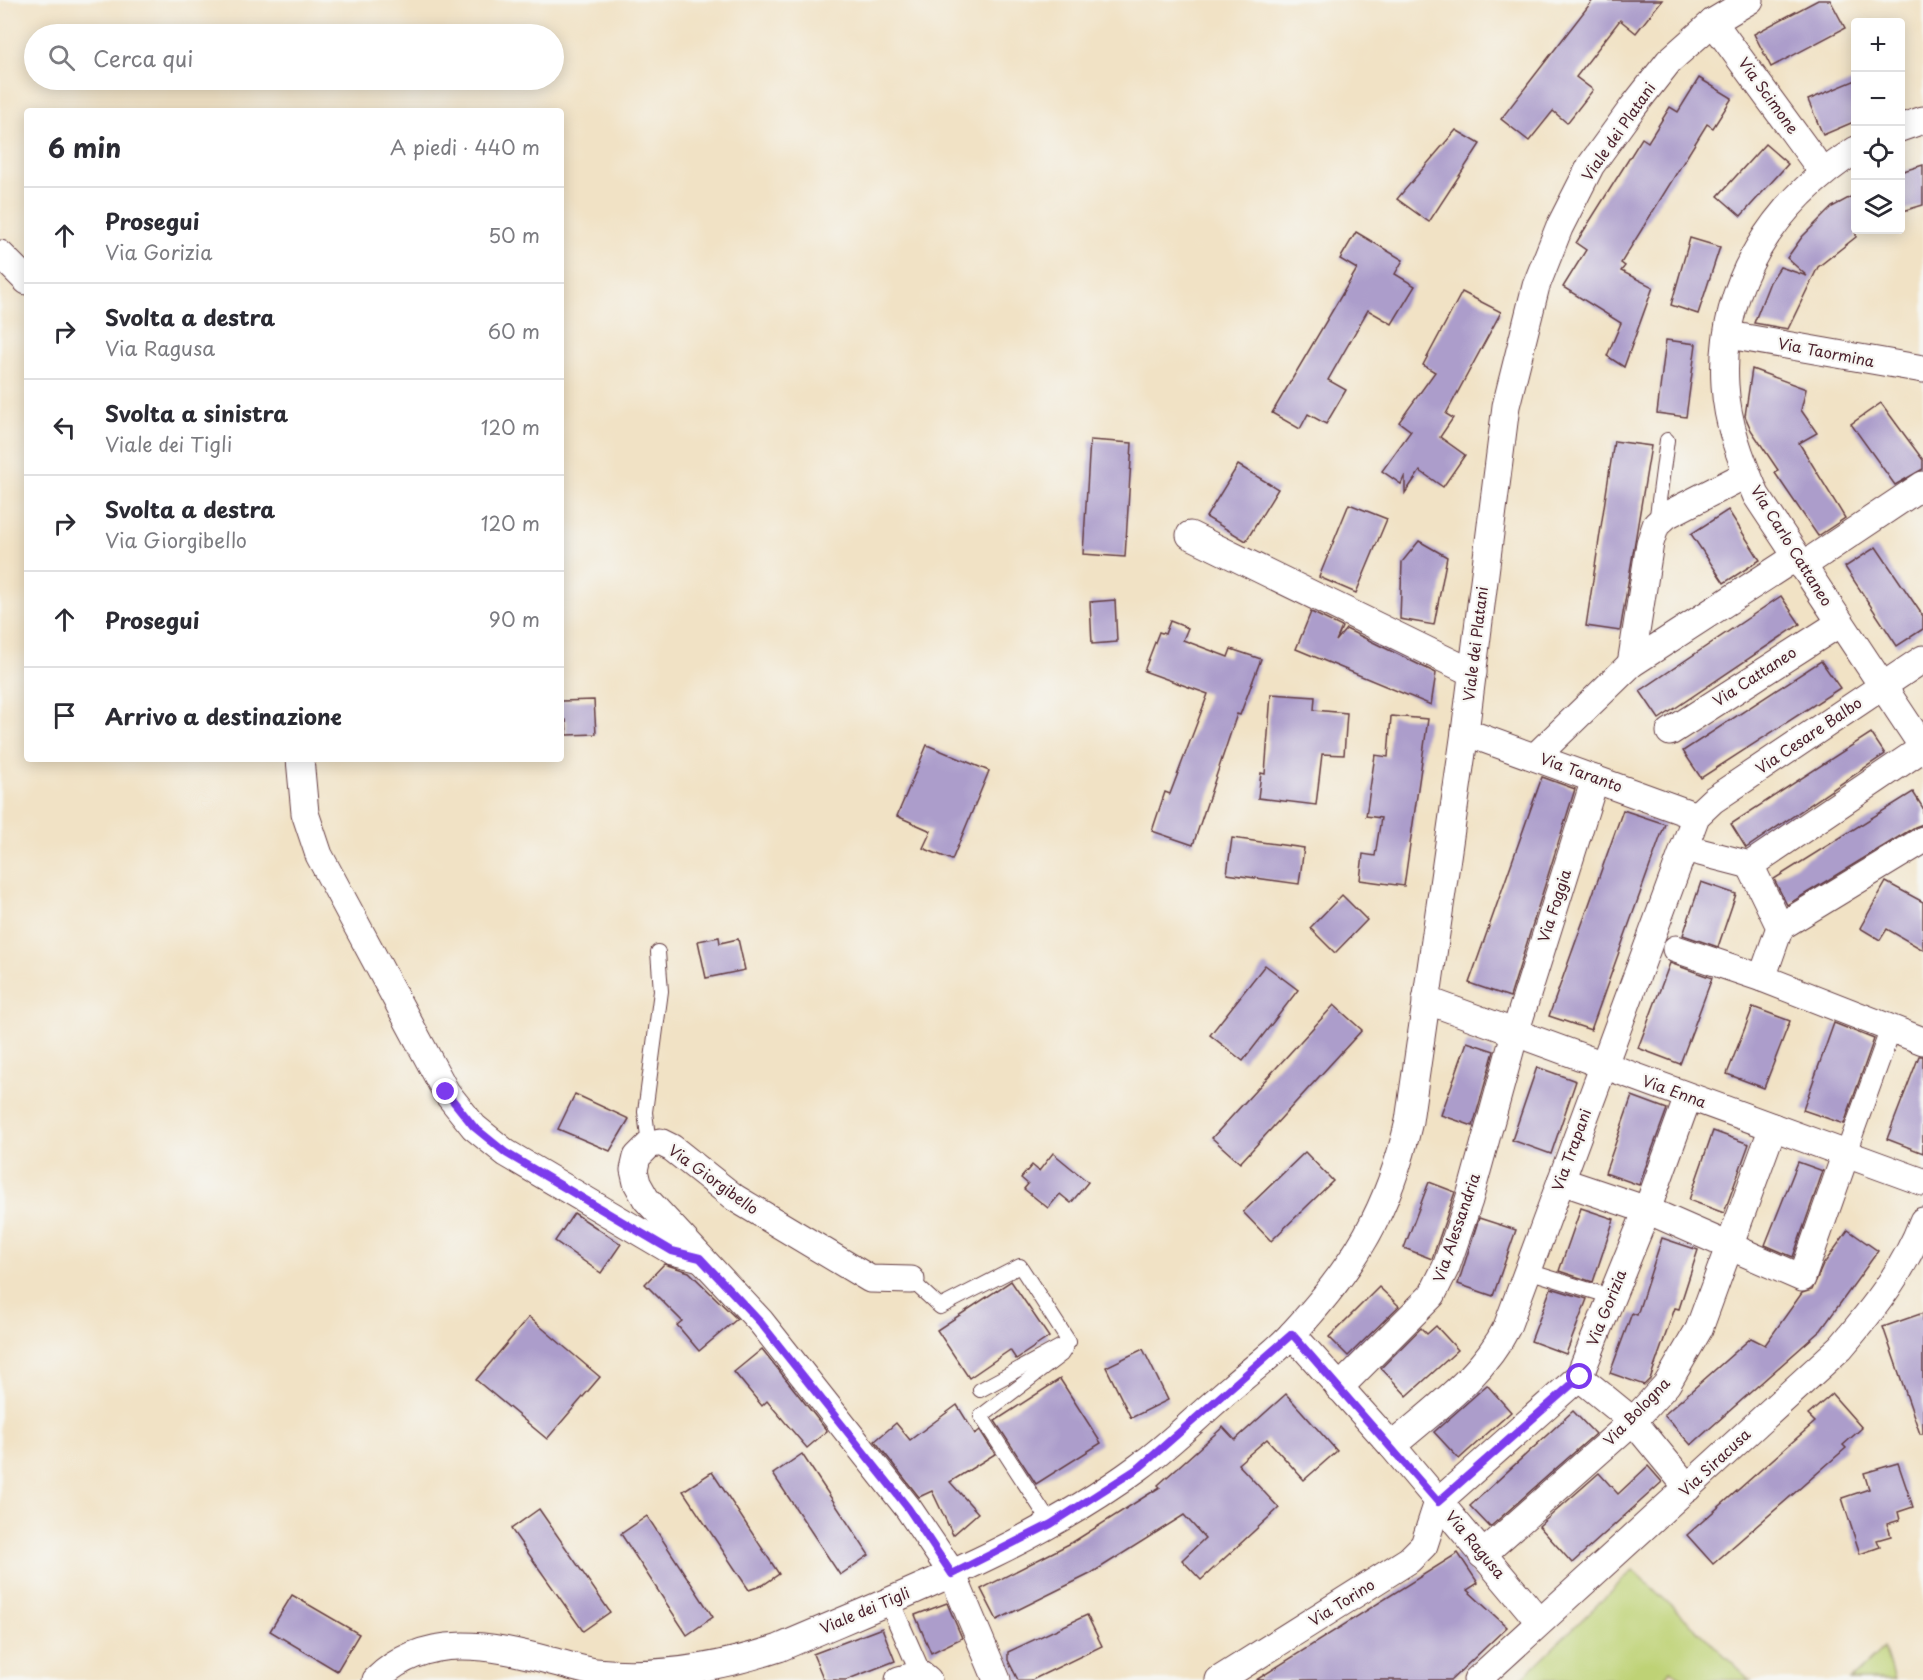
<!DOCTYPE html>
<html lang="it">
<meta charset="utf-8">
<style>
:root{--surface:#fff;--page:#f2f2f3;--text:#2b2b33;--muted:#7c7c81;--line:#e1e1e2}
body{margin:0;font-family:"Playpen Sans",sans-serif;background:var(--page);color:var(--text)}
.controls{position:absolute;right:18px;top:18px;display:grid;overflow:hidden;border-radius:6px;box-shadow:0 3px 15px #0003}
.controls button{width:54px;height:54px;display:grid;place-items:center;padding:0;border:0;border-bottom:2px solid var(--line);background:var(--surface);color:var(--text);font:30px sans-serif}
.stop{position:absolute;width:18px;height:18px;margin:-14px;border:4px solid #7c3aed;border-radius:50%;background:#fff}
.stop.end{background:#7c3aed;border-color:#fff;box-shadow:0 2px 6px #0008}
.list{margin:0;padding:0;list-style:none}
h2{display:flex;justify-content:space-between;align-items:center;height:78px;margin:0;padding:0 24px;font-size:26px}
h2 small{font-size:20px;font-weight:400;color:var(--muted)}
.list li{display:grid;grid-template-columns:39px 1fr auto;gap:18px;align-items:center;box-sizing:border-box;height:96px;padding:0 24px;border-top:2px solid var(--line)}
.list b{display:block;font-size:22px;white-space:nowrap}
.list p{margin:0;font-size:20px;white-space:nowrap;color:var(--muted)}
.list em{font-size:20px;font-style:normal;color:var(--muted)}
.icon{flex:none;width:33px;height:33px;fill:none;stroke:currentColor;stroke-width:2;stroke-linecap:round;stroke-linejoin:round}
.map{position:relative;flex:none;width:1923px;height:1680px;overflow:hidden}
.search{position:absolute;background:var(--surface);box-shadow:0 3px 15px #0003;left:24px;top:24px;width:540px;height:66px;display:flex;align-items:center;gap:15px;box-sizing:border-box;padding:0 21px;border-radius:33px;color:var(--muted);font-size:22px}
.panel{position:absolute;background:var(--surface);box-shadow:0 3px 15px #0003;left:24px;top:108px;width:540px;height:654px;border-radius:6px}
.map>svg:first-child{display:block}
</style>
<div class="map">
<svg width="1923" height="1680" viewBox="0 0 1923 1680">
<rect width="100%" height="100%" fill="#f6f6f2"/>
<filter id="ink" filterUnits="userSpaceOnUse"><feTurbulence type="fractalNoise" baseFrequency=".0167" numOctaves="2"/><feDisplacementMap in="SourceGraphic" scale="12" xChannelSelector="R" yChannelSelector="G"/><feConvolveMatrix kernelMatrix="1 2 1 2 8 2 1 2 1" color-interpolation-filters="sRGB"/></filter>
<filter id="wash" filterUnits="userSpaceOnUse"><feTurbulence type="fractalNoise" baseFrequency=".008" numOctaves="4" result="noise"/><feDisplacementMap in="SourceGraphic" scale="24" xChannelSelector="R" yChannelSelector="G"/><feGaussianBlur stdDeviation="1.35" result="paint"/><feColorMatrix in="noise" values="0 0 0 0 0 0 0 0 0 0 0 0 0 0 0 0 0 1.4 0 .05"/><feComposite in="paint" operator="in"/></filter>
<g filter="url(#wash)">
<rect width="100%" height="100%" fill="#f1e2c5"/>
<!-- green -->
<g fill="#bed275" stroke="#847850" stroke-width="1.5">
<path d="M1633,1570L1751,1680H1687L1670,1670L1663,1680H1520Z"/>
<path d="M1884,1648L1894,1680H1850Z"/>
</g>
<g id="blocks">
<!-- building -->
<g fill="#ac9dcb">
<path d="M1593,0H1662L1636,33L1620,20L1576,77L1593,90L1567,123L1553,111L1529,141L1501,119Z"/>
<path d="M1818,0H1830L1845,28L1771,67L1754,34Z"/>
<path d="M1699,78L1732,98L1713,128L1707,124L1621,263L1625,266L1621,271L1653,287L1624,367L1607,356L1621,323L1563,287L1586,250L1576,243L1642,138L1648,142L1670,107L1678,112Z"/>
<path d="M1856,80V121L1823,135L1808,100Z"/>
<path d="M1456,130L1480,144L1429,222L1397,199Z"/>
<path d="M1765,144L1788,164L1741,216L1718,196Z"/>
<path d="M1923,165V205L1900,212V172Z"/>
<path d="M1856,194V237L1818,267L1788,329L1754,323L1770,282L1780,267L1807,276L1787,258L1802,237L1832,207Z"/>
<path d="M1356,232L1403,260L1395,274L1415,286L1392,324L1368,310L1328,380L1346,390L1326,424L1308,414L1300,429L1272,413L1357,269L1340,259Z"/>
<path d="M1690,238L1720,247L1698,314L1671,305Z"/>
<path d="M1462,292L1501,312L1446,414L1453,418L1440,437L1465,455L1443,487L1420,471L1405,493V475L1401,484L1382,471L1411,431L1399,422L1435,372L1423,365Z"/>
<path d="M1666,340L1696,344L1686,417L1657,413Z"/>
<path d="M1752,369L1806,389L1801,410L1817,433L1799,443L1845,518L1818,536L1775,473L1778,470L1751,430L1745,416Z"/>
<path d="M1881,403L1923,460V469L1895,485L1851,424Z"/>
<path d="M1090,440L1132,443L1125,557L1083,554Z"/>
<path d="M1614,441L1651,446L1620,631L1586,626Z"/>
<path d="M1238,465L1278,489L1246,541L1206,517Z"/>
<path d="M1349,504L1387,519L1356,593L1319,577Z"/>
<path d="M1728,510L1760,560L1724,583L1691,534Z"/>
<path d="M1419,541L1447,557L1434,625L1400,619L1402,562Z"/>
<path d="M1876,547L1923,616V629L1897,646L1845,567Z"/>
<path d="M1781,596L1800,624L1659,719L1640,691Z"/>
<path d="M1115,600L1117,642L1092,644L1090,602Z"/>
<path d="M1311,612L1342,627L1336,641L1346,629L1436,673L1431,705L1296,649Z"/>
<path d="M1170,621L1188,628L1183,640L1228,657L1231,649L1261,659L1240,715L1237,714L1193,845L1152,831L1165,792L1170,794L1208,694L1144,671L1159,632L1165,634Z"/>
<path d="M1821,661L1840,688L1701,778L1683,751Z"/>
<path d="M1271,694L1315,697L1314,710L1347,713L1344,755L1322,754L1316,805L1258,798L1261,773L1265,774Z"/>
<path d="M594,700L596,734L567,735L566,720H561V701Z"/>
<path d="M1391,716L1428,719L1404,886L1360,880L1363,854L1375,856L1381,818L1366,816L1375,755L1388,757Z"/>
<path d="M1871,733L1885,754L1746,848L1731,824Z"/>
<path d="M927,745L989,771L952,860L923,848L931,831L897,816Z"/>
<path d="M1542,777L1575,789L1510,997L1469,983Z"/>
<path d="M1913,792L1923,808V824L1915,827L1787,905L1774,879Z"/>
<path d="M1623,810L1665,824L1591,1030L1549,1016Z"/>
<path d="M1232,838L1304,848L1299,884L1227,874Z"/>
<path d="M1701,882L1736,894L1718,947L1683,935Z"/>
<path d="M1886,882L1923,902V950L1887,929L1880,940L1860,928Z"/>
<path d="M1342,895L1367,920L1335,953L1310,928Z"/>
<path d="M719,937L720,943L738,939L745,970L706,978L698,941Z"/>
<path d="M1670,963L1712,978L1680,1064L1638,1048Z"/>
<path d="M1265,965L1298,990L1243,1061L1210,1035Z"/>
<path d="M1334,1005L1362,1030L1240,1163L1212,1138Z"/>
<path d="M1753,1007L1790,1021L1764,1088L1727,1074Z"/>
<path d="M1834,1023L1874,1039L1844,1124L1803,1110Z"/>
<path d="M1467,1042L1494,1051L1473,1126L1441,1115Z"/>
<path d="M1919,1056H1923V1153L1887,1139Z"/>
<path d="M1537,1067L1576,1081L1551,1154L1512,1140Z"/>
<path d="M575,1094L629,1119L610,1151L558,1129Z"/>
<path d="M1632,1096L1667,1109L1639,1185L1605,1173Z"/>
<path d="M1713,1131L1749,1144L1724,1213L1689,1200Z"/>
<path d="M1305,1152L1333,1181L1271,1241L1243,1212Z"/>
<path d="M1053,1153L1088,1182L1071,1203L1060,1194L1048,1208L1024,1189L1028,1184L1021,1178L1032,1165L1039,1171Z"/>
<path d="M1798,1162L1823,1171L1793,1257L1765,1245Z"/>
<path d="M1429,1182L1455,1192L1432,1259L1404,1248Z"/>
<path d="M1581,1208L1614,1219L1593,1282L1559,1271Z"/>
<path d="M574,1213L621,1244L601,1273L555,1241Z"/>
<path d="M1479,1218L1516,1230L1493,1296L1458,1284Z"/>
<path d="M1848,1230L1878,1251L1821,1330L1691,1445L1664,1415L1751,1338L1765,1345L1802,1293L1812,1290L1823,1265Z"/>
<path d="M1662,1238L1698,1250L1679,1309L1675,1308L1650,1379L1644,1385L1610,1373L1632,1313L1637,1315Z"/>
<path d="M664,1264L689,1272L737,1319L699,1351L677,1325L682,1321L645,1284Z"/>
<path d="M1011,1281L1049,1337L1016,1359L1010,1350L969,1378L937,1330Z"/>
<path d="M1379,1287L1399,1306L1348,1356L1329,1337Z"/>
<path d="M1551,1288L1587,1299L1566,1354L1531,1341Z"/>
<path d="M1923,1313V1434H1920L1883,1327Z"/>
<path d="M529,1317L600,1377L547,1439L476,1380Z"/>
<path d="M1436,1326L1458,1350L1407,1396L1381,1368L1421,1328L1427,1334Z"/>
<path d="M762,1349L827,1431L807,1448L767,1401L762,1406L734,1372Z"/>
<path d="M1143,1349L1168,1400L1131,1418L1106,1367Z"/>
<path d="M1060,1379L1101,1443L1036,1484L995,1421Z"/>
<path d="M1487,1385L1511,1412L1459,1459L1434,1432Z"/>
<path d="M1286,1394L1337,1451L1304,1480L1267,1439L1238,1464L1279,1508L1201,1580L1182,1560L1205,1538L1184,1515L1090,1574L997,1620L981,1589L1073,1542L1160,1487L1158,1485L1223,1427L1235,1440Z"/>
<path d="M1832,1394L1862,1428L1843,1445L1846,1448L1713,1564L1687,1535L1815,1422L1808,1415Z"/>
<path d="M957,1405L975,1434L980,1430L995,1454L950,1482L978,1513L953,1535L932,1491L919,1497L875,1441L896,1423L910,1440Z"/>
<path d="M1573,1411L1595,1434L1490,1527L1470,1506Z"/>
<path d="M802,1454L869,1555L840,1575L773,1474Z"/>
<path d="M1898,1463L1913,1507L1898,1512L1900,1520L1887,1524L1891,1536L1877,1540L1880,1547L1860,1554L1842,1498L1869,1489L1864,1473Z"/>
<path d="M1648,1466L1662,1482L1572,1563L1539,1526L1599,1473L1618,1494Z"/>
<path d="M712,1472L779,1574L763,1585L749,1590L683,1491Z"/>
<path d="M539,1509L610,1612L583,1631L511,1529Z"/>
<path d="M647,1516L713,1617L687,1635L621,1534Z"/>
<path d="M1458,1553L1478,1583L1467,1590L1507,1627L1451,1680H1256Z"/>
<path d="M292,1595L359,1634L337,1671L270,1631Z"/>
<path d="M947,1603L962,1638L931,1653L915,1615Z"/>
<path d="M1087,1615L1102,1646L1032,1680H1018L1008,1660V1652Z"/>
<path d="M882,1628L895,1661L846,1680H824L813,1654Z"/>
</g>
</g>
</g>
<g filter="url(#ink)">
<use href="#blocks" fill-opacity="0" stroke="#633c42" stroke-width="1.5"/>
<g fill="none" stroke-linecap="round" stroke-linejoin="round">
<defs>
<g id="service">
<path d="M1656,523L1667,440"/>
<path d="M649,1145L645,1112L661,991L658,952"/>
<path d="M1528,1271L1612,1297"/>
<path d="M911,1280L940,1307L1020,1266L1069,1342L980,1390"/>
<path d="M1051,1524L981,1416L1061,1355L1065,1349"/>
</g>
<g id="pedestrian">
<path d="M1846,1153L1891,1028"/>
<path d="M889,1601L921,1674"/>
</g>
<g id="minor">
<path d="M1713,22L1822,171"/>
<path d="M1900,128L1923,120"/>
<path d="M1856,150C1774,202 1719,285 1725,385C1727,424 1741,460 1756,495L1923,747"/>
<path d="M0,254L27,281"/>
<path d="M1729,335L1923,369"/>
<path d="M1190,535L1473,673"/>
<path d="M1802,566L1923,485"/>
<path d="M1631,664L1650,543L1656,525L1667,515L1747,474"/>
<path d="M1465,732L1696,816"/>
<path d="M1670,732L1840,623"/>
<path d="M1535,757L1631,664L1796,557"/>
<path d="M300,759L305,813L319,855L446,1092L474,1127L506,1153L672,1251L700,1258"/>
<path d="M1684,848L1750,865L1923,748"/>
<path d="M1750,865L1780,927L1762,978"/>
<path d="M1780,927L1923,840"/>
<path d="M1676,949L1762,978L1923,1041"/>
<path d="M1426,1000L1923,1182"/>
<path d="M1561,1181L1647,1210L1802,1278L1846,1153"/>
<path d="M911,1280L870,1279L735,1198L672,1148L660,1142L649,1145L637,1157L634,1170L637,1183L646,1199L761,1322L908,1508L952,1573L997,1680"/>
<path d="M1292,1334L1392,1446L1539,1621"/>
<path d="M1579,1377L1633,1421L1688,1488"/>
<path d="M1339,1388L1432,1295L1446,1267L1469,1200L1515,1033L1595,779"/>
<path d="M1392,1446C1433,1410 1482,1377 1507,1327L1696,816L1713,800L1923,659"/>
<path d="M1482,1555L1633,1421L1667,1384L1699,1329L1773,1127"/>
<path d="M376,1680C425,1631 491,1645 551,1661C565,1664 581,1670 595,1672C657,1678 721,1667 779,1648C902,1595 1031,1547 1139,1467C1172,1443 1201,1413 1232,1387C1252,1369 1275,1353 1293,1333C1355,1266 1389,1210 1409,1121L1465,732L1506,406L1536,286L1559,228L1591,165L1633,107L1669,61L1713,22L1750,0"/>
<path d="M899,1680L921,1674L928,1680"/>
<path d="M1219,1680L1409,1560L1424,1545L1438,1502L1579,1377L1647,1210L1688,1097"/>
<path d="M1477,1680L1841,1347C1874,1308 1905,1269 1923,1221"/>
</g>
</defs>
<!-- service casing -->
<use href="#service" stroke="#633c42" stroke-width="16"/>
<!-- pedestrian casing -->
<use href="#pedestrian" stroke="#633c42" stroke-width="22"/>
<!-- minor casing -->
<use href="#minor" stroke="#633c42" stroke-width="29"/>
<!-- service -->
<use href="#service" stroke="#fff" stroke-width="14"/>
<!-- pedestrian -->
<use href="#pedestrian" stroke="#fff" stroke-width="20"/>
<!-- minor -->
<use href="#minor" stroke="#fff" stroke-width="27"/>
</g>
</g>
<g fill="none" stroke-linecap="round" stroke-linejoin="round" filter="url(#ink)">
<!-- route -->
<path stroke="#7c3aed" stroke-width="8" d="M446,1092L474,1127L506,1153L672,1251L700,1258L760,1322L908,1508L952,1574L1051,1524L1140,1467L1292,1334L1438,1502L1580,1377"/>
</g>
<g text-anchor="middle" stroke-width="4.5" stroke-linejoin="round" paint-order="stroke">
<!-- street labels -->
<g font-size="15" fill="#4a1f2b" stroke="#f6f6f2">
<text transform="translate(1768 96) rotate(54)" y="5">Via Scimone</text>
<text transform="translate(1619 132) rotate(-55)" y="5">Viale dei Platani</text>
<text transform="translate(1826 353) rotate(11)" y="5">Via Taormina</text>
<text transform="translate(1791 546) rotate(58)" y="5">Via Carlo Cattaneo</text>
<text transform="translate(1476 644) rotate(-83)" y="5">Viale dei Platani</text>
<text transform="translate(1755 677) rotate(-33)" y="5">Via Cattaneo</text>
<text transform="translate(1809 736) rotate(-34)" y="5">Via Cesare Balbo</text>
<text transform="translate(1581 773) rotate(20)" y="5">Via Taranto</text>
<text transform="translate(1555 906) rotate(-72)" y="5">Via Foggia</text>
<text transform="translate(1674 1092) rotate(20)" y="5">Via Enna</text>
<text transform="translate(1572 1150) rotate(-70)" y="5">Via Trapani</text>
<text transform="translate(713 1180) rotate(36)" y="5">Via Giorgibello</text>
<text transform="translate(1457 1228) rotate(-71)" y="5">Via Alessandria</text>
<text transform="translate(1607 1308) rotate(-68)" y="5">Via Gorizia</text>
<text transform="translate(1637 1412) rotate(-46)" y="5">Via Bologna</text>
<text transform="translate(1715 1463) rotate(-43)" y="5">Via Siracusa</text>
<text transform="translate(1475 1545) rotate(50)" y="5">Via Ragusa</text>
<text transform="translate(1342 1603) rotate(-32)" y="5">Via Torino</text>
<text transform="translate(865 1611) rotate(-23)" y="5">Viale dei Tigli</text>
</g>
</g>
</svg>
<div class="controls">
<button>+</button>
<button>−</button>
<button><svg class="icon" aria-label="locate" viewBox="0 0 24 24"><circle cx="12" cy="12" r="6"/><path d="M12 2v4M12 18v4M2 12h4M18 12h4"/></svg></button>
<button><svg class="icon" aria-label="layers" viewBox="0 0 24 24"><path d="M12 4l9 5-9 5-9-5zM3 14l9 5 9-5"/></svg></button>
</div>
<div class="stop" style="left:1580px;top:1377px"></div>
<div class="stop end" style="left:446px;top:1092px"></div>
<div class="search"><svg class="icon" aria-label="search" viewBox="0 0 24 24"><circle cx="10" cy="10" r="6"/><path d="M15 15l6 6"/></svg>Cerca qui</div>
<section class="panel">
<h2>6 min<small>A piedi · 440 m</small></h2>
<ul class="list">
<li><svg class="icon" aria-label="ahead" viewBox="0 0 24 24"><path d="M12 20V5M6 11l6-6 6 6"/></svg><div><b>Prosegui</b><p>Via Gorizia</p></div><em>50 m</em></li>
<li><svg class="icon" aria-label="right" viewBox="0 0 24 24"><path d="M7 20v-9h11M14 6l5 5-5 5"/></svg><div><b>Svolta a destra</b><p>Via Ragusa</p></div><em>60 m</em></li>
<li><svg class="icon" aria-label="left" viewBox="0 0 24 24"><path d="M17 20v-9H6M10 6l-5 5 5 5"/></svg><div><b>Svolta a sinistra</b><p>Viale dei Tigli</p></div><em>120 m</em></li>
<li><svg class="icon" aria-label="right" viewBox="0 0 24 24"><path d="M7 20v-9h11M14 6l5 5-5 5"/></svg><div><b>Svolta a destra</b><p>Via Giorgibello</p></div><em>120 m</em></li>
<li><svg class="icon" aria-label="ahead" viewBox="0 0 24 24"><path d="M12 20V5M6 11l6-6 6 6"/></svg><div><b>Prosegui</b></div><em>90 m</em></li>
<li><svg class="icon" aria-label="arrive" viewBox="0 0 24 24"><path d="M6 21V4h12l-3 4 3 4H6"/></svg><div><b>Arrivo a destinazione</b></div></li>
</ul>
</section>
</div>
